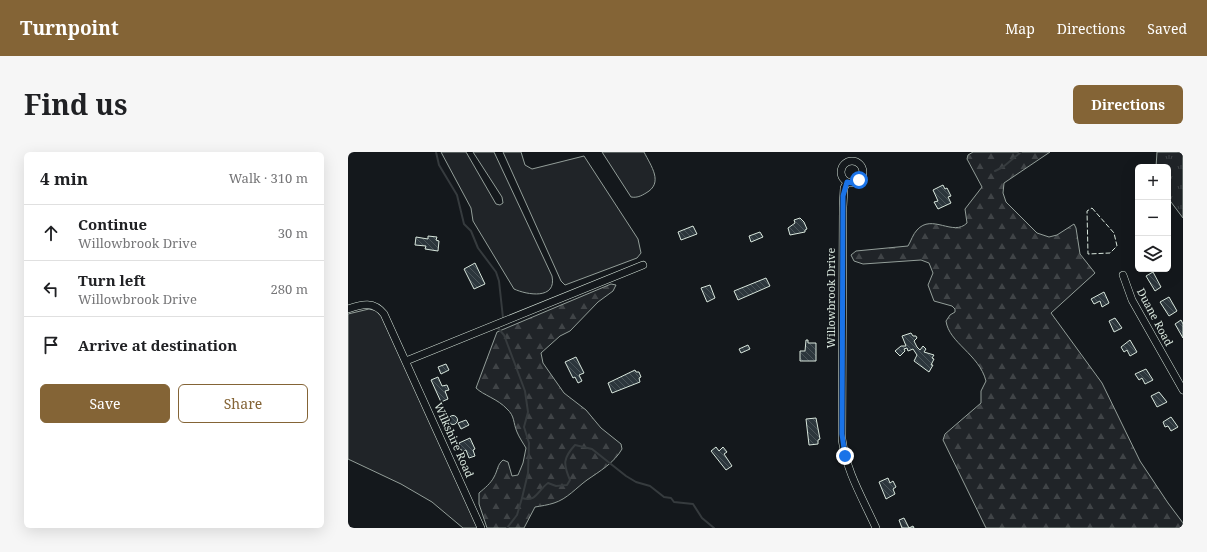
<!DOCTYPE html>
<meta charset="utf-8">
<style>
:root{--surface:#fff;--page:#f6f6f6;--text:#202124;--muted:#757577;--line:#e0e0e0;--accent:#846436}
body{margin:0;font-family:"Noto Serif",serif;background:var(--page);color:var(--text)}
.controls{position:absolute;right:12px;top:12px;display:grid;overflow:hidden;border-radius:6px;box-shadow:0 4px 16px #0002}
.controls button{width:36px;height:36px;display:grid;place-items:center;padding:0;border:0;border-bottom:1px solid var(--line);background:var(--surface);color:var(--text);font:20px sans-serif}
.stop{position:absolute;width:12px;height:12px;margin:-9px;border:3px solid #1a73e8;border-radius:50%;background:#fff}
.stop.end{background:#1a73e8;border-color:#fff;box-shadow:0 1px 4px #0008}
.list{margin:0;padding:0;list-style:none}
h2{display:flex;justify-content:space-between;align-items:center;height:52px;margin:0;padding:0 16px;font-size:17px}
h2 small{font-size:13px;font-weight:400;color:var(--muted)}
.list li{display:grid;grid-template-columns:26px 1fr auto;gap:12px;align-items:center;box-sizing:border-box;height:56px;padding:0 16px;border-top:1px solid var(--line)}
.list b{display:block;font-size:15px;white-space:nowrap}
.list p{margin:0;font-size:13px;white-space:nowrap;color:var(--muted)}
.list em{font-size:13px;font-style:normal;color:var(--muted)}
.actions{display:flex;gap:8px;padding:12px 16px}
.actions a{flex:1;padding:9px 0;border:1px solid var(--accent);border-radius:6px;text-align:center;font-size:14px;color:var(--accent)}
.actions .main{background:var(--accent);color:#fff}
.icon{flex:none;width:22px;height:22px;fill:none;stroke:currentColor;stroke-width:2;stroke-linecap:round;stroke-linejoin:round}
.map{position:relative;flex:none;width:835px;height:376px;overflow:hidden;border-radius:6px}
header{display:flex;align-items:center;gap:24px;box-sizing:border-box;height:56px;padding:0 20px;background:var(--accent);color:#fff}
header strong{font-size:19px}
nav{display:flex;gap:22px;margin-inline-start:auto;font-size:14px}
.intro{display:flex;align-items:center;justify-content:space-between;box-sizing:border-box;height:96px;padding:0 24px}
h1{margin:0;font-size:28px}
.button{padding:10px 18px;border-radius:6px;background:var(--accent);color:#fff;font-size:14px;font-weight:700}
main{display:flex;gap:24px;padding:0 24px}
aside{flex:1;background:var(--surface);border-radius:6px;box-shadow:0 4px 16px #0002}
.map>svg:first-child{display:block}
</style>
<header>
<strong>Turnpoint</strong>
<nav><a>Map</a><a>Directions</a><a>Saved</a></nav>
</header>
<div class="intro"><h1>Find us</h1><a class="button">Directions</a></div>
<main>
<aside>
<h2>4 min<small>Walk · 310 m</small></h2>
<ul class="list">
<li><svg class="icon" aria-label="ahead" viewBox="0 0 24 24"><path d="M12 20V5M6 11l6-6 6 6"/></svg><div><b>Continue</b><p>Willowbrook Drive</p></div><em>30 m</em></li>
<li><svg class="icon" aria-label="left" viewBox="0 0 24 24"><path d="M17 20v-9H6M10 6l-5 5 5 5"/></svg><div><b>Turn left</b><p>Willowbrook Drive</p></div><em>280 m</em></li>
<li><svg class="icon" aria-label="arrive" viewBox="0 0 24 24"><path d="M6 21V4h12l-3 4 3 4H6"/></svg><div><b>Arrive at destination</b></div></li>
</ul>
<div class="actions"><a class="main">Save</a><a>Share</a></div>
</aside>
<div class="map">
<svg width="835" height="376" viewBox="0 0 835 376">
<defs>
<pattern id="forest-firs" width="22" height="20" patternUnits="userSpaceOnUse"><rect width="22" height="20" fill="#202428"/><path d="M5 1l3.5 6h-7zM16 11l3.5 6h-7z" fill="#404447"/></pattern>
<pattern id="park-tufts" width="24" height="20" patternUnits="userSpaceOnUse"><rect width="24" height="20" fill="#202428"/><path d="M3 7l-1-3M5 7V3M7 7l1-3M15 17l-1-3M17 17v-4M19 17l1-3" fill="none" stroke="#404447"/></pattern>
<pattern id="building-back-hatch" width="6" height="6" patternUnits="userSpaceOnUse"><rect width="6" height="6" fill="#2c363c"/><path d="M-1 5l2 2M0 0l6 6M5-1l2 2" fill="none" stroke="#4a5358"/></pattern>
</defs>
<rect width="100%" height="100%" fill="#14181c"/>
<!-- grass -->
<g fill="#202428" stroke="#939e99">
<path d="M93,0H118L148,52L152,53L155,51L154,45L125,0H146L204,124C209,148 179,143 166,137L125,69L123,56Z"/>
<path d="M155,0H173L177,13L184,17L236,4L290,87L293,101L289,106L217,133L213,129Z"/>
<path d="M254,0H296C303,14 316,31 298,41C293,44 289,46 283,45Z"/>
<path d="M21,157L30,159L33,163L130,376H115L84,350L53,332L0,307V162Z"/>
</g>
<!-- forest -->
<g fill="url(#forest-firs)" stroke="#939e99">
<path d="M625,0H702L656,31L655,41L658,50L689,81L701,85L709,83L726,72L728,76L732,102L747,121L703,161L754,231L792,309L820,351L835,371V376H638L595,288L597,282L633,251V239L638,229C631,202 601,191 598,169L602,163L607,160V157L604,154L586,149L580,133L585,121L581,111L573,108L515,112L506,109L503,103L508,99L560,94C563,89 565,82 569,78C584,61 605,85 619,71L617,57L634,35L619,7L620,3Z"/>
<path d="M263,132L268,133L265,139L250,150L222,179L212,184L193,201L195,211L216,241L238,258L253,276L273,292L274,297C266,311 252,319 239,328C228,336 219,347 206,351C200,353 193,354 187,355L176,376H139L131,352V341C137,336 143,331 146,325C150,318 149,313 155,308L160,310L164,324L170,323L175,311L178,296C175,291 171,285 169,280C165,271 167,264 159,257C150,247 135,243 128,236L149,180Z"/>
</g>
<!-- park -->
<path fill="url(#park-tufts)" stroke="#939e99" d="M809,0H835V66L820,46V15H808Z"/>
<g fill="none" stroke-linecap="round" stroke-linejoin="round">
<!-- stream -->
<g stroke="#363b3e" stroke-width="2">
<path d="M88,0L91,13L109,43L116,72L123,79L130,96L148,120L151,129L155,166"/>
<path d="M647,19L655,15L673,0"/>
<path d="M150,176L156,183L177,239L180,260L176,275L181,291L180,321L174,346L169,363L159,376"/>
<path d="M174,346C188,351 190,338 200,331L208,334L219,333L222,328C215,312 215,306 227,293L244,297L278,324L288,330L302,334L316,345L323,346L326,350L345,352L354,366L366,376"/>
</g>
</g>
<!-- building -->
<g fill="url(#building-back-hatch)" stroke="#d8e6dc">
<path d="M595,33L597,37L599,36L603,44L600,45L603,51L590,57L586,50L590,49L585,38Z"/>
<path d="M452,66L456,70L459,77L457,78V80L442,83L440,76L447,71L446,68Z"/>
<path d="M345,74L349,82L333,88L330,80Z"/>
<path d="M412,80L415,85L403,90L401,84Z"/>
<path d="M80,84L89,85L88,88L91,89L90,99L77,97L78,94L67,93L68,85L80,87Z"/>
<path d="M127,111L137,132L126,137L116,117Z"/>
<path d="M805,120L813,135L807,139L798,124Z"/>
<path d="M418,126L422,134L390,148L386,139Z"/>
<path d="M362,133L367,146L359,150L353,136Z"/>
<path d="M756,140L761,151L754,155L752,149L746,152L743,147Z"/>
<path d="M821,145L829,159L821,164L812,150Z"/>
<path d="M767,166L774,176L766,180L761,169Z"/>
<path d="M833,168L835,172V186L827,172Z"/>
<path d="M563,181L565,184H568L569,186L566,189L569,195L572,198L575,194L578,197L576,200L586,203L584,206L586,207L583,213H585L581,220L566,209L569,203L565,197L560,199L559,196L556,197L557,199L552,204L547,199L553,194H558L554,184Z"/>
<path d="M458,188H460V191H468V209H452V199H457Z"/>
<path d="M782,188L789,200L782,204L779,198L776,200L773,195Z"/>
<path d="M400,193L402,197L393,201L391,197Z"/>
<path d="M228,205L236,221L231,223L234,229L230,231L227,225L225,226L217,210Z"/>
<path d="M98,212L101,218L93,222L90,215Z"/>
<path d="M798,217L805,228L797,232L794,226L791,228L787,222Z"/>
<path d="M287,218L288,220H291L293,225L291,226L292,230L264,241L260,231Z"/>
<path d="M90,225L94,234L99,233L101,238L97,239L100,247L93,250L83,228Z"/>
<path d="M811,240L819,250L809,255L803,244Z"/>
<circle cx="105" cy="268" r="4.5"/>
<path d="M823,265L830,275L823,279L820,274L817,275L815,270Z"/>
<path d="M468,266L472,287L470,288V292L461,293L458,267Z"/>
<path d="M118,268L121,273L113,277L110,271Z"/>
<path d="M122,286L127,297L125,298L127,304L121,306L118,298L115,299L112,297L111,291Z"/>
<path d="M368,295L371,299L375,295L379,300L376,302L384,314L378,318L363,299Z"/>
<path d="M540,326L542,331L545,329L548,335L545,337L547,342L538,347L531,330Z"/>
<path d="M556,366L561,376L565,374L566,376H554L551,368Z"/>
</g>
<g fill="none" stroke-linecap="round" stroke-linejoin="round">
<defs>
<g id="minor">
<circle cx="504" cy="20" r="11"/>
<path d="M499,30L496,36L495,55L494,287C498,319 515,347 528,376"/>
<path d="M775,123L784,148L835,238"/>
<path d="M0,157C14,152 26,149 36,162L133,376"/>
<path d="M58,209L295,113"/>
</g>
</defs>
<!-- minor casing -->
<use href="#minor" stroke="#d8e6dc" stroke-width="8"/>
<!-- minor -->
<use href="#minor" stroke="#14181c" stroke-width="7"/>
<!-- fence -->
<path stroke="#d8e6dc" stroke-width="1" stroke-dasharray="5 2" stroke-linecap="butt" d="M744,56L766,81L769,94L762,101L740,102L739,59Z"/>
</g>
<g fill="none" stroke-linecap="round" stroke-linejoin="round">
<!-- route -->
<path stroke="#1a73e8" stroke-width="5" d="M497,304L494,282L495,44L499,30L504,31L511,28"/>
</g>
<g text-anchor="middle" stroke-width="3" stroke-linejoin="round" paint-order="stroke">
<!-- street labels -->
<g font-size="11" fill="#d8e6dc" stroke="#14181c">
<text transform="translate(483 146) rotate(-90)" y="4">Willowbrook Drive</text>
<text transform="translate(807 165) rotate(62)" y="4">Duane Road</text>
<text transform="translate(106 288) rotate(66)" y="4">Wilkshire Road</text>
</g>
</g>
</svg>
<div class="controls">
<button>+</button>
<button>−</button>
<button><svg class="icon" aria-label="layers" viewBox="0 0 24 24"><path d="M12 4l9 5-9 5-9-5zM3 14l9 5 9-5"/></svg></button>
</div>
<div class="stop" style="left:511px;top:28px"></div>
<div class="stop end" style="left:497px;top:304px"></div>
</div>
</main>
